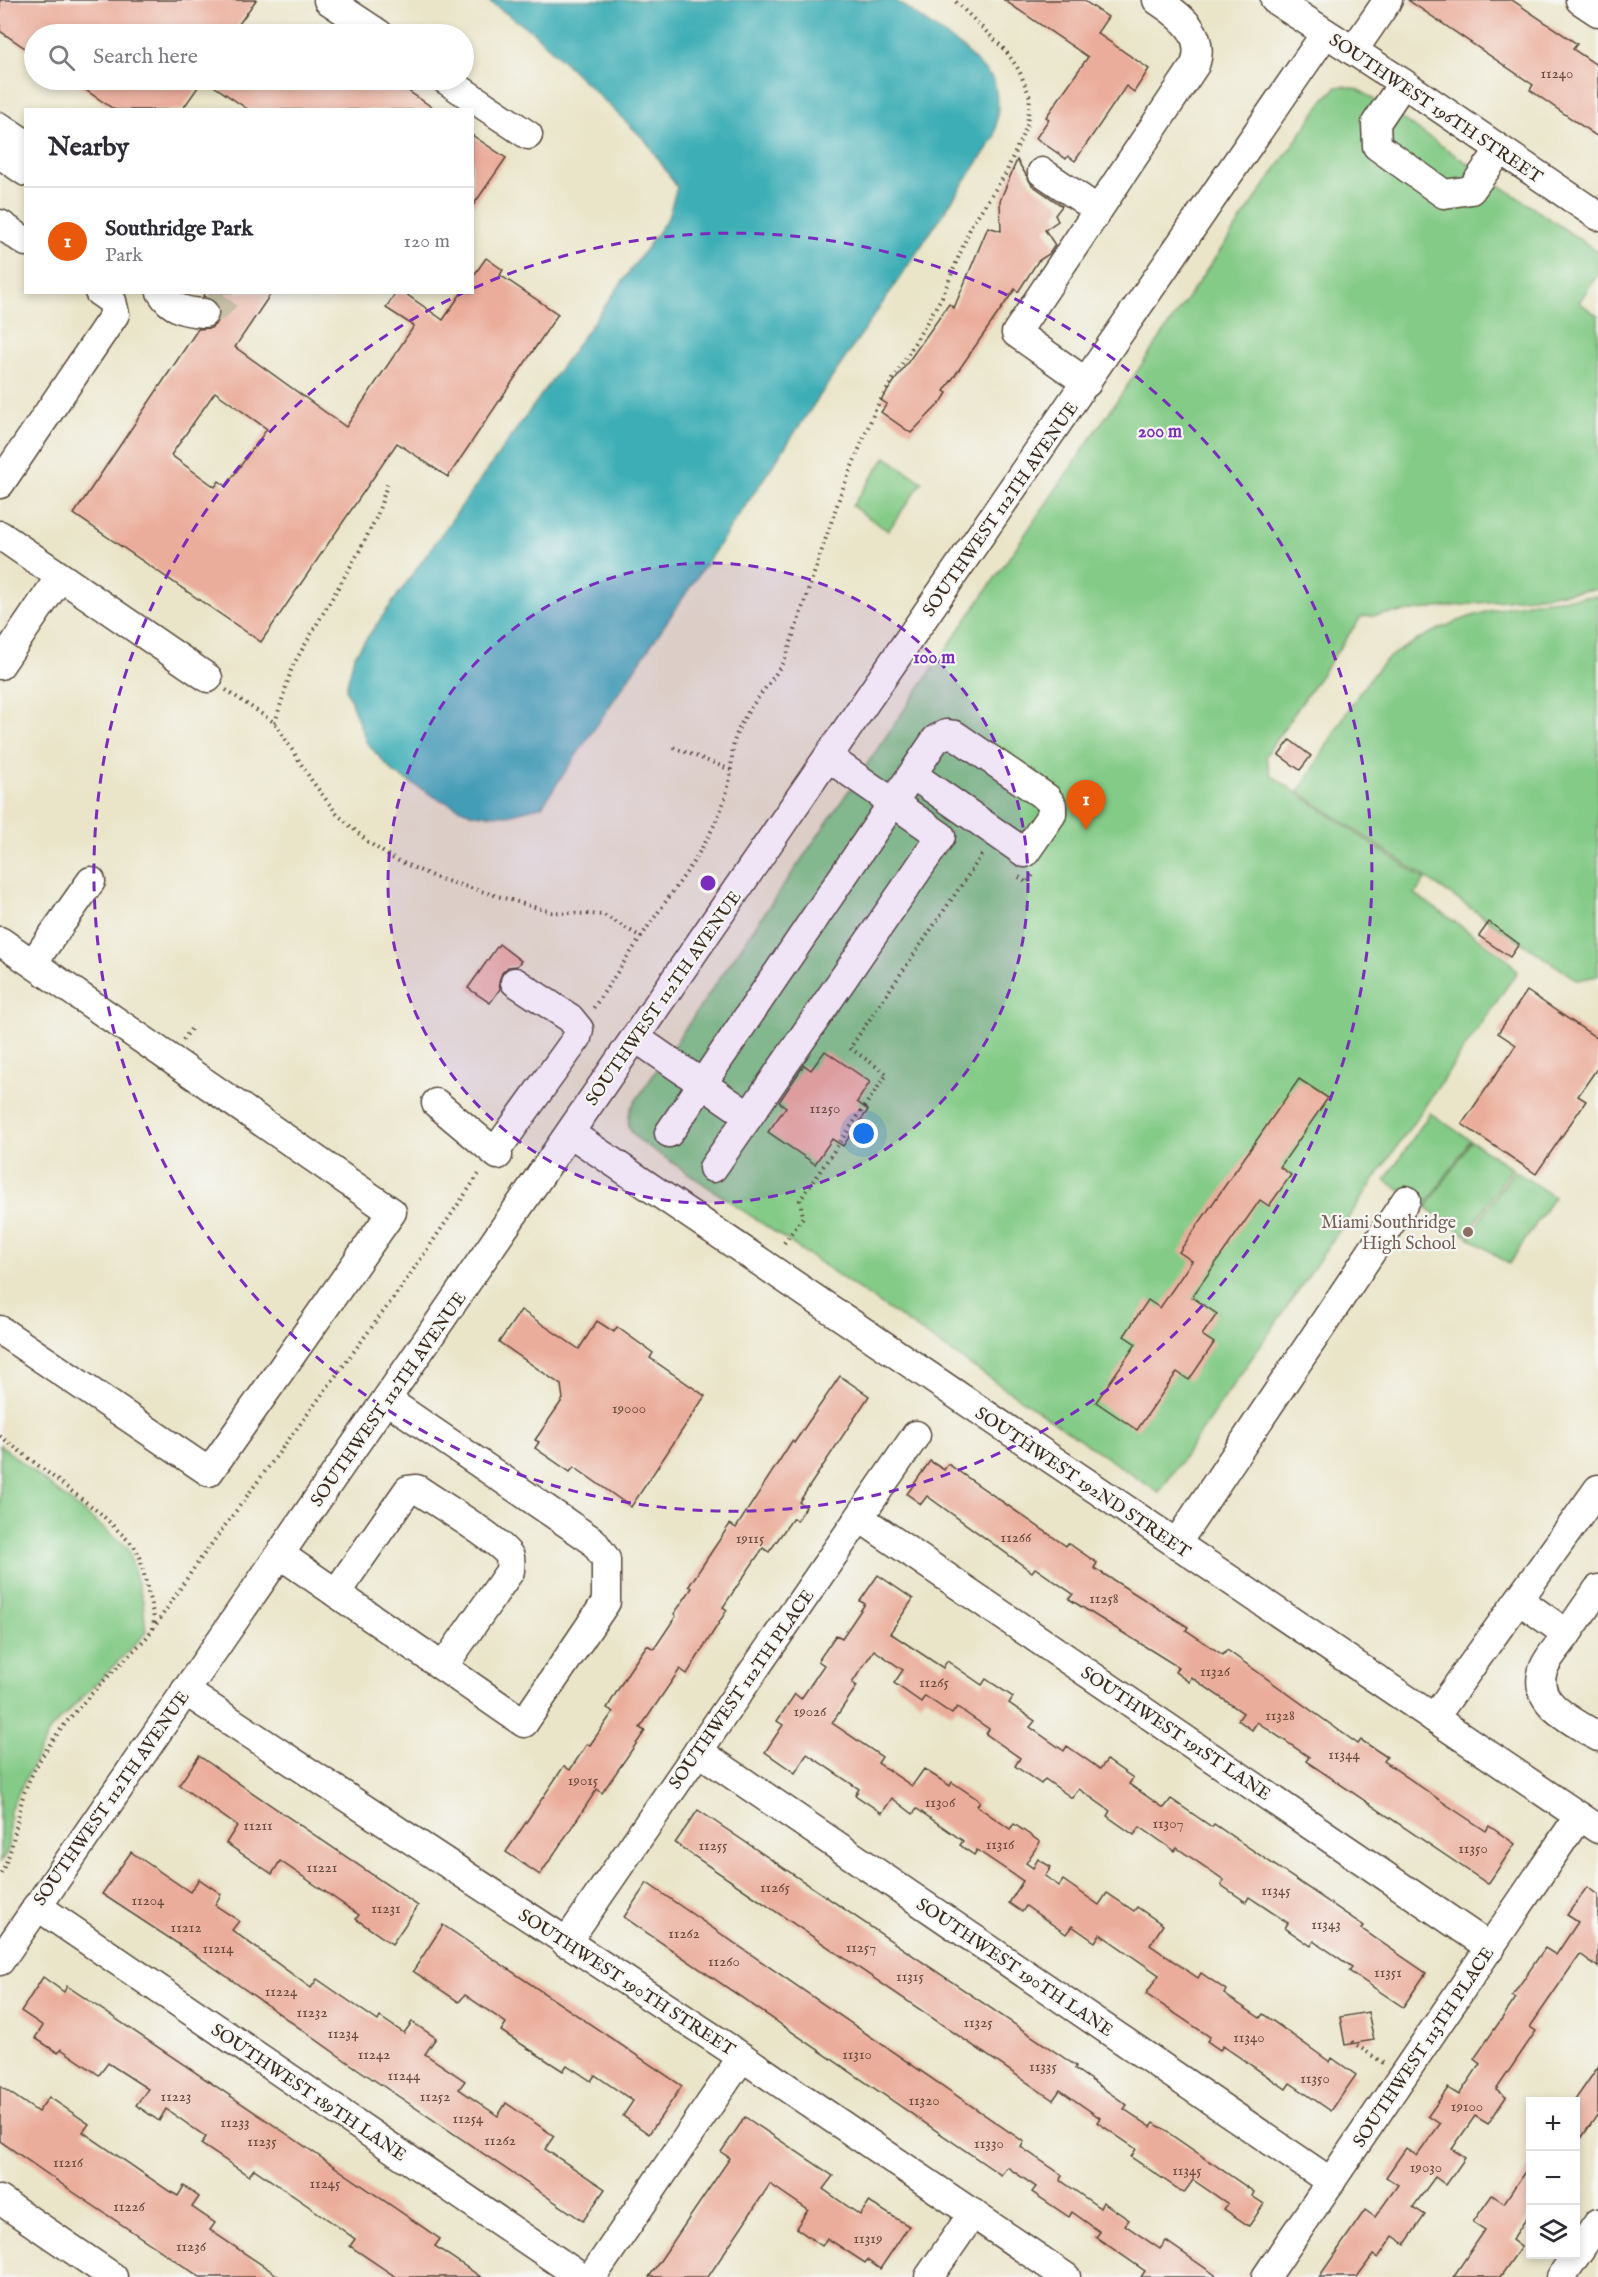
<!DOCTYPE html>
<meta charset="utf-8">
<style>
:root{--surface:#fff;--page:#f2f2f3;--text:#2b2b33;--muted:#7c7c81;--line:#e1e1e2;--accent:#ea580c}
body{margin:0;font-family:"IM FELL English",serif;background:var(--page);color:var(--text)}
.controls{position:absolute;right:18px;bottom:18px;display:grid;overflow:hidden;border-radius:0px;box-shadow:0 3px 9px #0003}
.controls button{width:54px;height:54px;display:grid;place-items:center;padding:0;border:0;border-bottom:2px solid var(--line);background:var(--surface);color:var(--text);font:30px sans-serif}
.you{position:absolute;left:864px;top:1134px;width:21px;height:21px;margin:-15px;border:4px solid #fff;border-radius:50%;background:#1a73e8;box-shadow:0 0 0 9px #1a73e833}
.badge{display:grid;place-items:center;width:39px;height:39px;border-radius:50%;background:var(--accent);color:#fff;font-size:20px;font-weight:700}
.pin{position:absolute;translate:-50% -50px;filter:drop-shadow(0 2px 3px #0008)}
.pin::after{content:'';position:absolute;top:32px;width:21px;height:18px;background:inherit;clip-path:polygon(0 0,100% 0,50% 100%)}
.list{margin:0;padding:0;list-style:none}
h2{display:flex;justify-content:space-between;align-items:center;height:78px;margin:0;padding:0 24px;font-size:26px}
h2 small{font-size:20px;font-weight:400;color:var(--muted)}
.list li{display:grid;grid-template-columns:39px 1fr auto;gap:18px;align-items:center;box-sizing:border-box;height:108px;padding:0 24px;border-top:2px solid var(--line)}
.list b{display:block;font-size:22px;white-space:nowrap}
.list p{margin:0;font-size:20px;white-space:nowrap;color:var(--muted)}
.list em{font-size:20px;font-style:normal;color:var(--muted)}
.icon{flex:none;width:33px;height:33px;fill:none;stroke:currentColor;stroke-width:2;stroke-linecap:round;stroke-linejoin:round}
.map{position:relative;flex:none;width:1598px;height:2277px;overflow:hidden}
.search{position:absolute;background:var(--surface);box-shadow:0 3px 9px #0003;left:24px;top:24px;width:450px;height:66px;display:flex;align-items:center;gap:15px;box-sizing:border-box;padding:0 21px;border-radius:33px;color:var(--muted);font-size:22px}
.panel{position:absolute;background:var(--surface);box-shadow:0 3px 9px #0003;left:24px;top:108px;width:450px;height:186px;border-radius:0px}
.map>svg:first-child{display:block}
</style>
<div class="map">
<svg width="1598" height="2277" viewBox="0 0 1598 2277">
<rect width="100%" height="100%" fill="#f6f6f2"/>
<filter id="ink" filterUnits="userSpaceOnUse"><feTurbulence type="fractalNoise" baseFrequency=".0167" numOctaves="2"/><feDisplacementMap in="SourceGraphic" scale="12" xChannelSelector="R" yChannelSelector="G"/><feConvolveMatrix kernelMatrix="1 2 1 2 8 2 1 2 1" color-interpolation-filters="sRGB"/></filter>
<filter id="wash" filterUnits="userSpaceOnUse"><feTurbulence type="fractalNoise" baseFrequency=".008" numOctaves="4" result="noise"/><feDisplacementMap in="SourceGraphic" scale="24" xChannelSelector="R" yChannelSelector="G"/><feGaussianBlur stdDeviation="1.35" result="paint"/><feColorMatrix in="noise" values="0 0 0 0 0 0 0 0 0 0 0 0 0 0 0 0 0 1.4 0 .05"/><feComposite in="paint" operator="in"/></filter>
<g filter="url(#wash)">
<rect width="100%" height="100%" fill="#eae5c9"/>
<!-- green -->
<g fill="#84cb87" stroke="#607a52" stroke-width="1.5">
<path d="M1343,86L1358,89L1598,252V274L1579,302L1598,316V589L1361,617L1271,747L1266,757L1271,775L1425,880L1415,894L1509,960L1517,972L1159,1493L639,1140C627,1130 626,1121 632,1106L1325,98L1337,87Z"/>
<path d="M886,457L922,482L888,531L852,506Z"/>
<path d="M1598,596V976L1577,980L1299,792C1323,754 1356,689 1387,659C1394,652 1406,647 1414,642C1473,608 1531,600 1598,596Z"/>
<path d="M1430,1113L1470,1140L1425,1207L1385,1180Z"/>
<path d="M1471,1141L1512,1168L1466,1235L1426,1208Z"/>
<path d="M1514,1170L1554,1197L1509,1264L1468,1237Z"/>
<path d="M0,1445L128,1548L143,1602L146,1633L50,1730L10,1810L8,1850L0,1863Z"/>
</g>
<!-- water -->
<path fill="#3daeb6" stroke="#3c6c6a" stroke-width="1.5" d="M487,0H895L963,48L994,80L998,106L995,137L542,806L508,815L473,814L437,798L394,773L367,743L346,689L354,656L668,218L677,187L646,141L533,32Z"/>
<g id="blocks">
<!-- building -->
<g fill="#ebad9b" fill-rule="evenodd">
<path d="M0,0H256L232,34H34V54L0,31Z"/>
<path d="M1004,0H1083L1108,17L1097,33L1149,69L1134,92L1126,86L1075,161L1068,156L1066,159L1036,138L1049,119L1046,117L1088,57Z"/>
<path d="M1408,0H1512L1577,44L1573,49L1598,66V137L1530,90L1533,85Z"/>
<path d="M71,80H203L182,110H115Z"/>
<path d="M205,80H278L291,88L296,80H392L436,110H249Z"/>
<path d="M472,135L506,158L472,207Z"/>
<path d="M1017,160L1032,185L1062,206L1055,215L1058,221L1045,230L1055,245L1049,254L1038,261L1018,292L1015,289L944,391L947,393L942,401L911,433L881,412L887,404L881,400L949,304L954,308L988,227L1001,231L1000,201Z"/>
<path d="M486,258L503,270L500,275L558,314L448,477L397,443L261,642L74,514L198,329L211,328L218,322L219,306L213,299L203,296L206,292H272L235,347L346,427L414,326L386,308L396,292H403L443,320L462,292H472V278ZM215,392L267,429L226,486L219,481L215,487L171,455Z"/>
<path d="M1290,740L1311,756L1300,770L1279,755Z"/>
<path d="M1489,922L1519,944L1510,957L1479,936Z"/>
<path d="M499,944L521,961L517,966L508,967L502,973L499,981L500,989L490,1003L468,988Z"/>
<path d="M1527,991L1598,1039V1067L1578,1096L1586,1101L1536,1174L1462,1124L1516,1045L1498,1033Z"/>
<path d="M825,1051L870,1082L857,1102L868,1110L843,1146L832,1139L815,1164L768,1132L786,1107L779,1102L804,1065L811,1070Z"/>
<path d="M1299,1079L1328,1098L1280,1167L1291,1175L1269,1206L1260,1200L1192,1297L1217,1314L1202,1335L1214,1343L1189,1380L1177,1372L1137,1430L1096,1402L1136,1344L1124,1336L1148,1300L1160,1308L1192,1261L1179,1252Z"/>
<path d="M521,1310L579,1349L597,1321L614,1332L617,1327L653,1353L650,1358L705,1396L631,1507L574,1467L570,1472L535,1448L539,1442L535,1440L563,1399L561,1385L499,1342Z"/>
<path d="M840,1376L869,1396L799,1502L806,1507L797,1521L793,1518L769,1552L763,1548L723,1607L727,1610L687,1674L680,1669L640,1728L645,1731L602,1793L597,1789L540,1875L506,1852L564,1766L570,1770L587,1744L590,1745L613,1712L607,1708L629,1671L647,1645L654,1649L676,1616L674,1614L692,1588L689,1586L712,1551L730,1524L736,1528L792,1441L794,1443Z"/>
<path d="M930,1461L944,1470L948,1464L1066,1546L1068,1543L1097,1563L1094,1568L1188,1627L1186,1630L1223,1655L1227,1650L1358,1744L1361,1740L1387,1757L1384,1761L1447,1805L1486,1831L1489,1826L1515,1844L1488,1884L1306,1761L1309,1757L1257,1722L1252,1730L1238,1720L1243,1713L1191,1677L1189,1682L1175,1672L1178,1667L1069,1599L1073,1594L1035,1568L1032,1572L927,1496L921,1504L907,1494Z"/>
<path d="M878,1575L913,1599L890,1633L943,1668L947,1661L982,1685L986,1679L1013,1697L1009,1703L1035,1721L1030,1727L1064,1751L1067,1746L1100,1769L1107,1760L1133,1778L1129,1784L1164,1808L1171,1799L1212,1827L1214,1824L1364,1926L1362,1929L1426,1973L1403,2007L1349,1971L1352,1967L1314,1941L1311,1946L1285,1928L1288,1923L1249,1897L1246,1902L1221,1885L1224,1880L1177,1848L1175,1851L1140,1827L1134,1835L1107,1816L1110,1811L1079,1789L1072,1798L1045,1779L1041,1784L1015,1766L1020,1758L986,1734L989,1729L957,1707L952,1714L925,1696L921,1702L894,1683L903,1670L874,1650L852,1683L857,1686L832,1723L882,1757L878,1763L912,1786L924,1769L950,1786L952,1782L980,1801L977,1806L1010,1829L1014,1824L1040,1842L1026,1863L1033,1868L1038,1859L1051,1867L1045,1876L1059,1886L1063,1880L1099,1905L1107,1893L1134,1911L1137,1907L1163,1925L1150,1945L1198,1978L1201,1973L1226,1990L1224,1994L1260,2018L1263,2014L1330,2062L1332,2058L1356,2075L1331,2111L1290,2083L1286,2089L1223,2046L1220,2050L1207,2041L1210,2037L1146,1994L1159,1975L1100,1934L1095,1942L1072,1926L1066,1934L1026,1906L1022,1912L1009,1903L1023,1881L977,1850L974,1855L960,1845L963,1841L917,1809L913,1814L892,1798L882,1813L855,1795L859,1789L807,1754L795,1773L765,1752L783,1725L777,1721L795,1694L801,1699L824,1665L818,1661L836,1635L842,1638L865,1604L860,1601Z"/>
<path d="M199,1756L418,1906L392,1944L356,1919L359,1915L280,1861L272,1874L226,1843L237,1826L179,1785Z"/>
<path d="M698,1810L1076,2066L1075,2069L1127,2105L1124,2109L1151,2127L1154,2123L1254,2192L1252,2196L1264,2204L1249,2226L1224,2209L1228,2204L1193,2180L1184,2193L1131,2157L1136,2149L1097,2122L1100,2118L1060,2090L1053,2100L675,1843Z"/>
<path d="M131,1852L190,1892L199,1879L221,1894L215,1905L239,1921L232,1930L311,1988L317,1979L378,2021L380,2017L404,2033L412,2022L436,2038L425,2054L465,2081L459,2089L498,2116L506,2103L554,2136L545,2149L605,2189L583,2221L349,2063L209,1964L102,1894Z"/>
<path d="M647,1883L1024,2142L1021,2147L1062,2175L1060,2180L1100,2208L1103,2202L1129,2220L1125,2225L1160,2249L1166,2241L1218,2277H1141L1145,2271L1096,2237L1100,2232L1072,2212L1069,2217L1032,2192L1036,2187L1007,2167L1001,2175L624,1917Z"/>
<path d="M1587,1887L1598,1895V1967L1580,1954L1530,2027L1536,2031L1496,2090L1506,2097L1488,2124L1475,2116L1452,2149L1465,2158L1446,2185L1435,2177L1413,2207L1425,2215L1405,2244L1393,2236L1378,2258L1373,2255L1357,2277H1319L1365,2210L1375,2217L1398,2185L1386,2177L1406,2148L1417,2156L1440,2124L1428,2116L1448,2088L1459,2095L1480,2064L1474,2059L1516,1998L1512,1996L1545,1948L1556,1955L1578,1922L1567,1915Z"/>
<path d="M443,1925L682,2086L649,2134L623,2116L633,2101L595,2075L591,2081L567,2065L563,2071L501,2031L506,2023L465,1995L459,2002L413,1971Z"/>
<path d="M43,1977L64,1992L67,1986L281,2130L440,2239L435,2246L481,2277H396L350,2246L355,2239L333,2223L254,2169L249,2176L201,2144L206,2137L166,2109L159,2121L136,2105L148,2089L108,2063L99,2075L61,2049L58,2053L35,2038L43,2026L21,2011Z"/>
<path d="M1368,2012L1374,2040L1345,2045L1340,2017Z"/>
<path d="M1598,2067V2114L1575,2147V2100Z"/>
<path d="M0,2086L38,2112L49,2097L89,2124L83,2132L169,2191L178,2196L184,2186L199,2197L192,2207L215,2223L210,2230L280,2277H200L76,2194L0,2141Z"/>
<path d="M745,2117L833,2176L823,2189L860,2215L869,2202L909,2226L880,2269L867,2260L865,2263L827,2238L822,2246L796,2228L808,2210L770,2184L708,2277H649L730,2158L721,2152Z"/>
<path d="M1530,2164V2213L1512,2240L1521,2247L1500,2277H1453L1485,2230L1473,2222L1492,2195L1504,2203Z"/>
</g>
</g>
</g>
<g filter="url(#ink)">
<use href="#blocks" fill-opacity="0" stroke="#554638" stroke-width="1.5"/>
<g fill="none" stroke-linecap="round" stroke-linejoin="round">
<!-- minor-tunnel -->
<path stroke="#c7c0a7" stroke-width="28" stroke-dasharray="28 14" stroke-linecap="butt" d="M204,313L218,306L230,292"/>
<defs>
<g id="minor">
<path d="M328,0L379,34"/>
<path d="M1275,0L1403,83L1598,216"/>
<path d="M1580,0L1598,12"/>
<path d="M1353,51L1388,0"/>
<path d="M446,80L528,135"/>
<path d="M1403,83L1376,123L1377,146L1444,194L1471,190L1500,150"/>
<path d="M0,127L26,144"/>
<path d="M0,154L26,172"/>
<path d="M1042,172L1098,210"/>
<path d="M0,224L26,242"/>
<path d="M161,292C171,309 186,312 204,313"/>
<path d="M1087,383L1016,333L1195,65C1206,34 1181,16 1157,0"/>
<path d="M0,484L115,314L112,301L99,292"/>
<path d="M0,535L208,678"/>
<path d="M0,665L60,577"/>
<path d="M0,941L392,1212L209,1472L0,1330"/>
<path d="M33,963L91,881"/>
<path d="M636,1038L749,1116L941,836L829,758"/>
<path d="M436,1103L498,1155"/>
<path d="M570,1133L1598,1829"/>
<path d="M669,1133L936,739L946,734L955,735L1047,798L1052,805V814L1025,853L913,775"/>
<path d="M495,1152L577,1038L579,1029L570,1018L515,982"/>
<path d="M713,1168L749,1116"/>
<path d="M860,1518L1491,1948"/>
<path d="M1176,1544L1406,1200"/>
<path d="M281,1555L524,1723L606,1602V1559L593,1541L387,1400"/>
<path d="M336,1593L408,1490L417,1489C434,1501 503,1542 510,1557C511,1561 510,1567 510,1571L443,1667"/>
<path d="M1519,1600L1567,1634C1560,1645 1544,1661 1542,1674C1535,1706 1576,1722 1598,1737"/>
<path d="M1567,1634L1598,1589"/>
<path d="M185,1691L742,2057L1066,2277"/>
<path d="M1434,1718L1598,1489"/>
<path d="M698,1751L1331,2182"/>
<path d="M37,1906L581,2277"/>
<path d="M566,1943L916,1435"/>
<path d="M0,1961L1325,34"/>
<path d="M0,2200L113,2277"/>
<path d="M592,2277L742,2057"/>
<path d="M929,2277L973,2213"/>
<path d="M1266,2277L1579,1816"/>
<path d="M1561,2277L1598,2223"/>
</g>
</defs>
<!-- minor casing -->
<use href="#minor" stroke="#554638" stroke-width="31"/>
<!-- path -->
<g stroke="#554638" stroke-width="4" stroke-dasharray="1.5 4.5" stroke-linecap="butt">
<path d="M226,690L275,723L312,781L337,814L368,842L392,858L437,878L551,912L604,915L641,937L592,1010"/>
<path d="M275,723L292,667L360,550L377,516L388,482"/>
<path d="M731,770C732,758 732,745 737,733C748,704 774,683 787,654L841,493L876,408L943,295L972,224L1005,175L1027,125L1030,97L1019,70L1005,50L954,0"/>
<path d="M1019,877L1027,883L1033,875"/>
<path d="M641,937C674,887 724,832 731,770L670,746"/>
<path d="M183,1040L191,1029"/>
<path d="M784,1243L803,1217L800,1200L887,1074L850,1048L984,852"/>
<path d="M0,1436L100,1513L134,1546L140,1557L154,1618L153,1629L146,1638C103,1683 54,1725 28,1783C15,1812 17,1847 0,1874"/>
<path d="M153,1629L196,1565L400,1289L481,1171"/>
<path d="M1352,2042L1383,2063"/>
</g>
<!-- minor -->
<use href="#minor" stroke="#fff" stroke-width="28"/>
</g>
</g>
<!-- distance rings -->
<circle cx="708" cy="883" r="320" fill="#7b2cbf" fill-opacity=".12"/>
<g fill="none" stroke="#7b2cbf" stroke-width="3" stroke-dasharray="10 8">
<circle cx="708" cy="883" r="320"/>
<path d="M474 288A639 639 0 1 1 463 293"/>
</g>
<!-- markers -->
<circle fill="#8d6e63" stroke="#f6f6f2" stroke-width="2" cx="1468" cy="1232" r="6"/>
<g text-anchor="middle" stroke-width="4.5" stroke-linejoin="round" paint-order="stroke">
<!-- number labels -->
<g font-size="15" fill="#674b3d">
<text x="1557" y="78">11240</text>
<text x="825" y="1113">11250</text>
<text x="629" y="1413">19000</text>
<text x="1016" y="1542">11266</text>
<text x="750" y="1543">19115</text>
<text x="1104" y="1603">11258</text>
<text x="1215" y="1676">11326</text>
<text x="934" y="1687">11265</text>
<text x="810" y="1716">19026</text>
<text x="1280" y="1720">11328</text>
<text x="1344" y="1759">11344</text>
<text x="583" y="1785">19015</text>
<text x="940" y="1807">11306</text>
<text x="1168" y="1828">11307</text>
<text x="258" y="1830">11211</text>
<text x="1000" y="1849">11316</text>
<text x="713" y="1850">11255</text>
<text x="1473" y="1853">11350</text>
<text x="322" y="1872">11221</text>
<text x="775" y="1892">11265</text>
<text x="1276" y="1895">11345</text>
<text x="148" y="1905">11204</text>
<text x="386" y="1913">11231</text>
<text x="1326" y="1929">11343</text>
<text x="186" y="1932">11212</text>
<text x="684" y="1938">11262</text>
<text x="861" y="1952">11257</text>
<text x="218" y="1953">11214</text>
<text x="724" y="1966">11260</text>
<text x="1388" y="1977">11351</text>
<text x="910" y="1981">11315</text>
<text x="281" y="1996">11224</text>
<text x="312" y="2017">11232</text>
<text x="978" y="2027">11325</text>
<text x="343" y="2038">11234</text>
<text x="1249" y="2042">11340</text>
<text x="374" y="2059">11242</text>
<text x="857" y="2059">11310</text>
<text x="1043" y="2071">11335</text>
<text x="404" y="2080">11244</text>
<text x="1315" y="2083">11350</text>
<text x="176" y="2101">11223</text>
<text x="435" y="2101">11252</text>
<text x="924" y="2105">11320</text>
<text x="1467" y="2111">19100</text>
<text x="468" y="2123">11254</text>
<text x="235" y="2127">11233</text>
<text x="500" y="2145">11262</text>
<text x="262" y="2146">11235</text>
<text x="989" y="2148">11330</text>
<text x="68" y="2167">11216</text>
<text x="1426" y="2172">19030</text>
<text x="1187" y="2175">11345</text>
<text x="325" y="2188">11245</text>
<text x="129" y="2211">11226</text>
<text x="868" y="2243">11319</text>
<text x="191" y="2251">11236</text>
</g>
<!-- street labels -->
<g font-size="18" fill="#3b2a1e" stroke="#f6f6f2">
<text transform="translate(1436 108) rotate(34)" y="6">SOUTHWEST 196TH STREET</text>
<text transform="translate(1000 509) rotate(-55)" y="6">SOUTHWEST 112TH AVENUE</text>
<text transform="translate(663 998) rotate(-55)" y="6">SOUTHWEST 112TH AVENUE</text>
<text transform="translate(388 1399) rotate(-55)" y="6">SOUTHWEST 112TH AVENUE</text>
<text transform="translate(1083 1482) rotate(34)" y="6">SOUTHWEST 192ND STREET</text>
<text transform="translate(741 1689) rotate(-55)" y="6">SOUTHWEST 112TH PLACE</text>
<text transform="translate(1176 1733) rotate(34)" y="6">SOUTHWEST 191ST LANE</text>
<text transform="translate(111 1798) rotate(-55)" y="6">SOUTHWEST 112TH AVENUE</text>
<text transform="translate(1015 1967) rotate(34)" y="6">SOUTHWEST 190TH LANE</text>
<text transform="translate(627 1982) rotate(33)" y="6">SOUTHWEST 190TH STREET</text>
<text transform="translate(1423 2047) rotate(-56)" y="6">SOUTHWEST 113TH PLACE</text>
<text transform="translate(309 2092) rotate(34)" y="6">SOUTHWEST 189TH LANE</text>
</g>
<!-- education labels -->
<g font-size="18" fill="#785e54" stroke="#f6f6f2" text-anchor="end">
<text x="1456" y="1228">Miami Southridge<tspan x="1456" dy="21">High School</tspan></text>
</g>
</g>
<circle cx="708" cy="883" r="9" fill="#7b2cbf" stroke="#f6f6f2" stroke-width="3"/>
<g font-size="18" text-anchor="middle" font-weight="bold" fill="#7b2cbf" stroke="#f6f6f2" stroke-width="4.5" stroke-linejoin="round" paint-order="stroke">
<text x="1160" y="437">200 m</text>
<text x="934" y="663">100 m</text>
</g>
</svg>
<div class="controls">
<button>+</button>
<button>−</button>
<button><svg class="icon" aria-label="layers" viewBox="0 0 24 24"><path d="M12 4l9 5-9 5-9-5zM3 14l9 5 9-5"/></svg></button>
</div>
<div class="you"></div>
<div class="pin badge" style="left:1086px;top:830px">1</div>
<div class="search"><svg class="icon" aria-label="search" viewBox="0 0 24 24"><circle cx="10" cy="10" r="6"/><path d="M15 15l6 6"/></svg>Search here</div>
<section class="panel">
<h2>Nearby<small></small></h2>
<ul class="list">
<li><span class="badge">1</span><div><b>Southridge Park</b><p>Park</p></div><em>120 m</em></li>
</ul>
</section>
</div>
